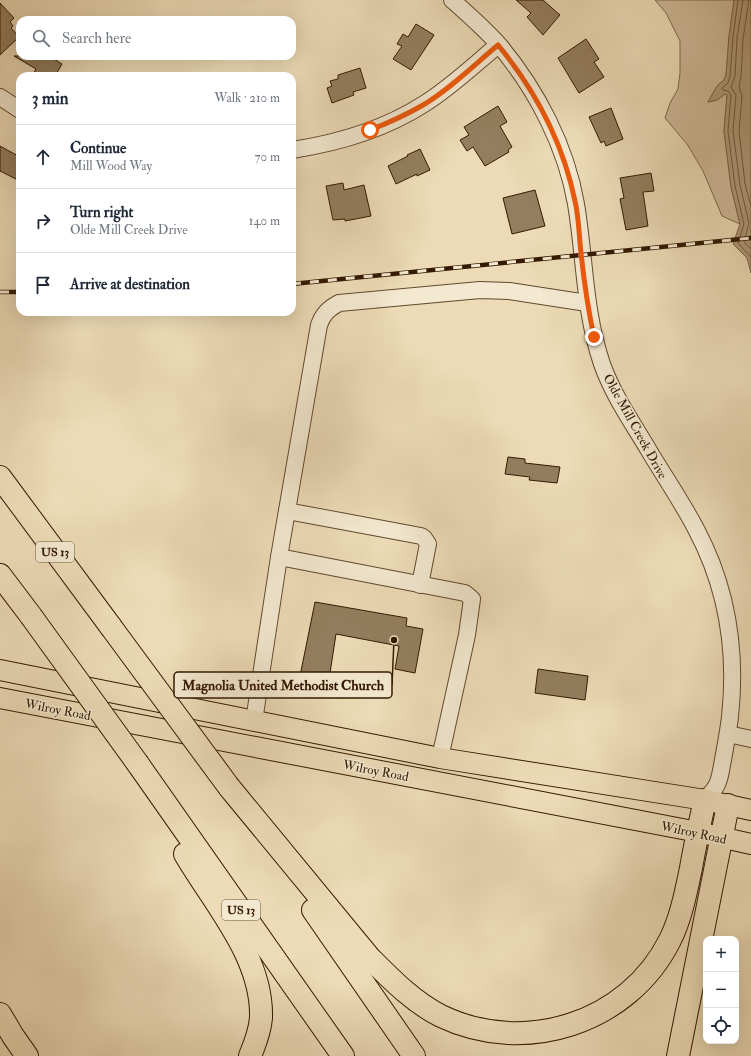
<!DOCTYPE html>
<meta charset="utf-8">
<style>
:root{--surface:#fff;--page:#f6f6f7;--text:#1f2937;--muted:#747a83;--line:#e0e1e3}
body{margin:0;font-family:"IM FELL Double Pica",serif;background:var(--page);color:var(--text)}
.controls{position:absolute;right:12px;bottom:12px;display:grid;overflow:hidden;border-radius:8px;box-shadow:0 4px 16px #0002}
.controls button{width:36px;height:36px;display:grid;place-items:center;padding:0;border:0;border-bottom:1px solid var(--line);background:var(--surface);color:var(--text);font:20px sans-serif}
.stop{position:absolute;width:12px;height:12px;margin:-9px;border:3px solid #ea580c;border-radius:50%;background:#fff}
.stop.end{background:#ea580c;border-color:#fff;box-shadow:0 1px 4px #0008}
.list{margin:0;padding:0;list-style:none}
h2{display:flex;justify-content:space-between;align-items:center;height:52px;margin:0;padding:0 16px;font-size:17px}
h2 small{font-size:13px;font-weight:400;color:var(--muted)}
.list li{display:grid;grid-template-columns:26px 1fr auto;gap:12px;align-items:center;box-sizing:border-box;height:64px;padding:0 16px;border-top:1px solid var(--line)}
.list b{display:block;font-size:15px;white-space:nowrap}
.list p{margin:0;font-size:13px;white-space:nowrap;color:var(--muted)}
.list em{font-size:13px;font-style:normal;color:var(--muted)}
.icon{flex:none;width:22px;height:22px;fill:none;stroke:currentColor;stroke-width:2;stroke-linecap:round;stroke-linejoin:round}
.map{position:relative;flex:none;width:751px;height:1056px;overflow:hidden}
.search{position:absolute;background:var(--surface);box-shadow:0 4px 16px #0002;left:16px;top:16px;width:280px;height:44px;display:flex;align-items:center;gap:10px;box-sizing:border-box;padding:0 14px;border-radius:12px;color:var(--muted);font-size:15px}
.panel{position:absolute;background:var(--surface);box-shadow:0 4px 16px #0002;left:16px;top:72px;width:280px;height:244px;border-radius:12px}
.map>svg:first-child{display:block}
</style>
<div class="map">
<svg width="751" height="1056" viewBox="0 0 751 1056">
<rect width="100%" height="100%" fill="#ecdbb6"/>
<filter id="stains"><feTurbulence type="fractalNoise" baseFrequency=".005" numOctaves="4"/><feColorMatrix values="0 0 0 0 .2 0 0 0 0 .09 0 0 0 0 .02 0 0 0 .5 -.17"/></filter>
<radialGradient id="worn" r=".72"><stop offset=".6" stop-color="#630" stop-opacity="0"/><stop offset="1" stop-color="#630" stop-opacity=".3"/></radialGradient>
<!-- green -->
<path fill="#cdba97" stroke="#806a4c" d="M655,0H734L729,37L726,75L724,80L717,86L708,102L717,100L725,94L727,95L724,131L731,187L740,224L722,216L703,171L687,144L665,118L670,103L678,89L680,73V41L666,13Z"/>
<!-- water -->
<path fill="#ad9978" stroke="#7c6648" d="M734,0H751V273L747,258L733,244L740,224L731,187L724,131L727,95L725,94L717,100L708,102L717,86L724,80L726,75L729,37Z"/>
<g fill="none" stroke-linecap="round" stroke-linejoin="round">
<!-- shore -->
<g stroke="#70593c" stroke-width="1">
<path d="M738,0L733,37L730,76L728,83L722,88L723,90L728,91L731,95L728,131L735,186L744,224L738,243L751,257"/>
<path d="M743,0L737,38L735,76L731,87L736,95L733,131L740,185L749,223L744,242L751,249"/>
<path d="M749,0L743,39L741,77L739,86L742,96L739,131L745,184L751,206"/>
</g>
</g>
<!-- building -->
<g fill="#937e5f" stroke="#331900">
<path d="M516,0H543L560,15L543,35L527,17L531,13Z"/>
<path d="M0,3L14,18L10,22L13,26L11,28L19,37L0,55Z"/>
<path d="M416,24L434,35L411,70L393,59L402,46L397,44L403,34L408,37Z"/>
<path d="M586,39L599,59L594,62L604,77L579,93L558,58Z"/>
<path d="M14,56H49L62,64L55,76H32L36,69Z"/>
<path d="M360,68L366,88L353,92L354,95L332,103L327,88L332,86L330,81L338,79V75Z"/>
<path d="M498,106L507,122L500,126L512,147L508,150L509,152L485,166L473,147L467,151L460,140L469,135L464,127Z"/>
<path d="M611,108L623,139L606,146L604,141L601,143L589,117Z"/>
<path d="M0,146L20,157V172L16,179L0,171Z"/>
<path d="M420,149L430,170L417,176V174L396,184L388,166L408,156L407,155Z"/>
<path d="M651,173L654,191L643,192L648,226L626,230L620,199L624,198L620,178Z"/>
<path d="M343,183L344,190L364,185L371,216L345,221V219L333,220L326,186Z"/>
<path d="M535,190L545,226L512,234L503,198Z"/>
<path d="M508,457L525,459V463L560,467L557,483L529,480L530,477L505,474Z"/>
<path d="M315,602L407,618L406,626L423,629L415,673L395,669L399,646L336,634L328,686L299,681Z"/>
<path d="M538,669L588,676L585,700L535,693Z"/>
</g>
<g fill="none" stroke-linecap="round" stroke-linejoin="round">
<defs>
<g id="minor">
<path d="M452,0C469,15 485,29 500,46C537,91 566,146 576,204C585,258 584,311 602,364C613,395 632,422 648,449C664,476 682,502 696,529C727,587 737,652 730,717C728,733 725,749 722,765C721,771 720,777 718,782C716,789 709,795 705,800"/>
<path d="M0,97L20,110"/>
<path d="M292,150C338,143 385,129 424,104C451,87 474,65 498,45"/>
<path d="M287,511L421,536L424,538L428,544L420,585"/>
<path d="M279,557L465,593L472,599L467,635L440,758"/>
<path d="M254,721L279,557L319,325C323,314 328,309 339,303L480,290L509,291L587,303"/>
<path d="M728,734L751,739"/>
</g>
<g id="major">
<path d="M0,670L440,758L705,800L751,810"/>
<path d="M0,698L698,832L751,844"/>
</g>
<g id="highway">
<path d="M0,477L111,627"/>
<path d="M0,575L31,616"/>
<path d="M138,764L343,1056"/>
<path d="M229,787L369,957C391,979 413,1002 441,1016C524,1056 628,1024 670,940C681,918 686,892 691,868C695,845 700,822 705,800"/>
<path d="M185,854C214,904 263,957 261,1018C260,1031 255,1044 250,1056"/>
<path d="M313,910L414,1056"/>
<path d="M0,1014L13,1036L27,1056"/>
<path d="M678,1056L728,805"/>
</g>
</defs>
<!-- minor casing -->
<use href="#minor" stroke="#614a2e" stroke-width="18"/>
<!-- major casing -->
<use href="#major" stroke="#331900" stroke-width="22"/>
<!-- highway casing -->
<use href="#highway" stroke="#331900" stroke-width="24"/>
<!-- minor -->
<use href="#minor" stroke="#f3e8d0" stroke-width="16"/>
<!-- major -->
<use href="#major" stroke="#ecdbb6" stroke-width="20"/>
<!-- highway -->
<use href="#highway" stroke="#ecdbb6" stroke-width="22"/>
<defs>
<g id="rail">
<path d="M292,284L751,238"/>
<path d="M0,292H20"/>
</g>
</defs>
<!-- rail casing -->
<use href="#rail" stroke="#331900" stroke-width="4.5"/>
<!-- rail -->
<use href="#rail" stroke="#f3e8d0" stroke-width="3" stroke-dasharray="9" stroke-linecap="butt"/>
<defs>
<g id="highway-bridge">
<path d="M31,616L138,764"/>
<path d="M111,627L229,787"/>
</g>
</defs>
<!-- highway-bridge casing -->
<use href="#highway-bridge" stroke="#331900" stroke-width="24" stroke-linecap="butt"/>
<!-- highway-bridge -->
<use href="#highway-bridge" stroke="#ecdbb6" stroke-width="22"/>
</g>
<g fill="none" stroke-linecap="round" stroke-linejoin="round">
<!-- route -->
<path stroke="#ea580c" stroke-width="5" d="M370,130C388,123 406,115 423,105C450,89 474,65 498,45C536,91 563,143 575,201C579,218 579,236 581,253C584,281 588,309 594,337"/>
</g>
<g text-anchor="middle" stroke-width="3" stroke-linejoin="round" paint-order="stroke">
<!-- shield labels -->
<g fill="#f3e8d0" stroke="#6d573e" stroke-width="1">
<rect x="36" y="542" width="38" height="20" rx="3"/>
<rect x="222" y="900" width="38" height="20" rx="3"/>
</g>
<g font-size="12" font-weight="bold" fill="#331900">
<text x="55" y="556">US 13</text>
<text x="241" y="914">US 13</text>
</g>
<!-- street labels -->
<g font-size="13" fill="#331900" stroke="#f3e8d0">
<text transform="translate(636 426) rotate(61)" y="5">Olde Mill Creek Drive</text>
<text transform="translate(58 709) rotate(11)" y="5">Wilroy Road</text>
<text transform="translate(376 770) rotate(11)" y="5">Wilroy Road</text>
<text transform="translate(694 832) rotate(12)" y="5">Wilroy Road</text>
</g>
</g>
<!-- callouts -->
<path fill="none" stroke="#331900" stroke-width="1.5" d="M394 640L392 685"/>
<circle fill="#331900" stroke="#f3e8d0" stroke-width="1.5" cx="394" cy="640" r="4"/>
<rect fill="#f3e8d0" stroke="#331900" stroke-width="1.5" x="174" y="672" width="218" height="26" rx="4"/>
<g font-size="14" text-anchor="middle" font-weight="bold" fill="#331900">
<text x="283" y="690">Magnolia United Methodist Church</text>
</g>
<rect width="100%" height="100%" filter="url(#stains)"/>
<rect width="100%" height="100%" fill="url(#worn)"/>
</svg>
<div class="controls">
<button>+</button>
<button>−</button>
<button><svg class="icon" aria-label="locate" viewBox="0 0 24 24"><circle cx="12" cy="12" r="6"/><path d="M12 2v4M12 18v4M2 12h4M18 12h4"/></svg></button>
</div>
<div class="stop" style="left:370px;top:130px"></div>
<div class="stop end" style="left:594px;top:337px"></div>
<div class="search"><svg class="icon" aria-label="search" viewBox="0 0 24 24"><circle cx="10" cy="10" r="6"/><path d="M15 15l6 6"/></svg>Search here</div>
<section class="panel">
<h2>3 min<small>Walk · 210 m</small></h2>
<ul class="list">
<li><svg class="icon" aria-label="ahead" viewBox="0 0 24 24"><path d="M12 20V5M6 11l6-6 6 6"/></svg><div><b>Continue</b><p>Mill Wood Way</p></div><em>70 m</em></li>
<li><svg class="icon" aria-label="right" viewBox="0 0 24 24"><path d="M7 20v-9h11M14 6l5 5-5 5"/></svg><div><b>Turn right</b><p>Olde Mill Creek Drive</p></div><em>140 m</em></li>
<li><svg class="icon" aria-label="arrive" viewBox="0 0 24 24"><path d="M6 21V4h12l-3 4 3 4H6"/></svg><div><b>Arrive at destination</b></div></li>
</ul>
</section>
</div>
